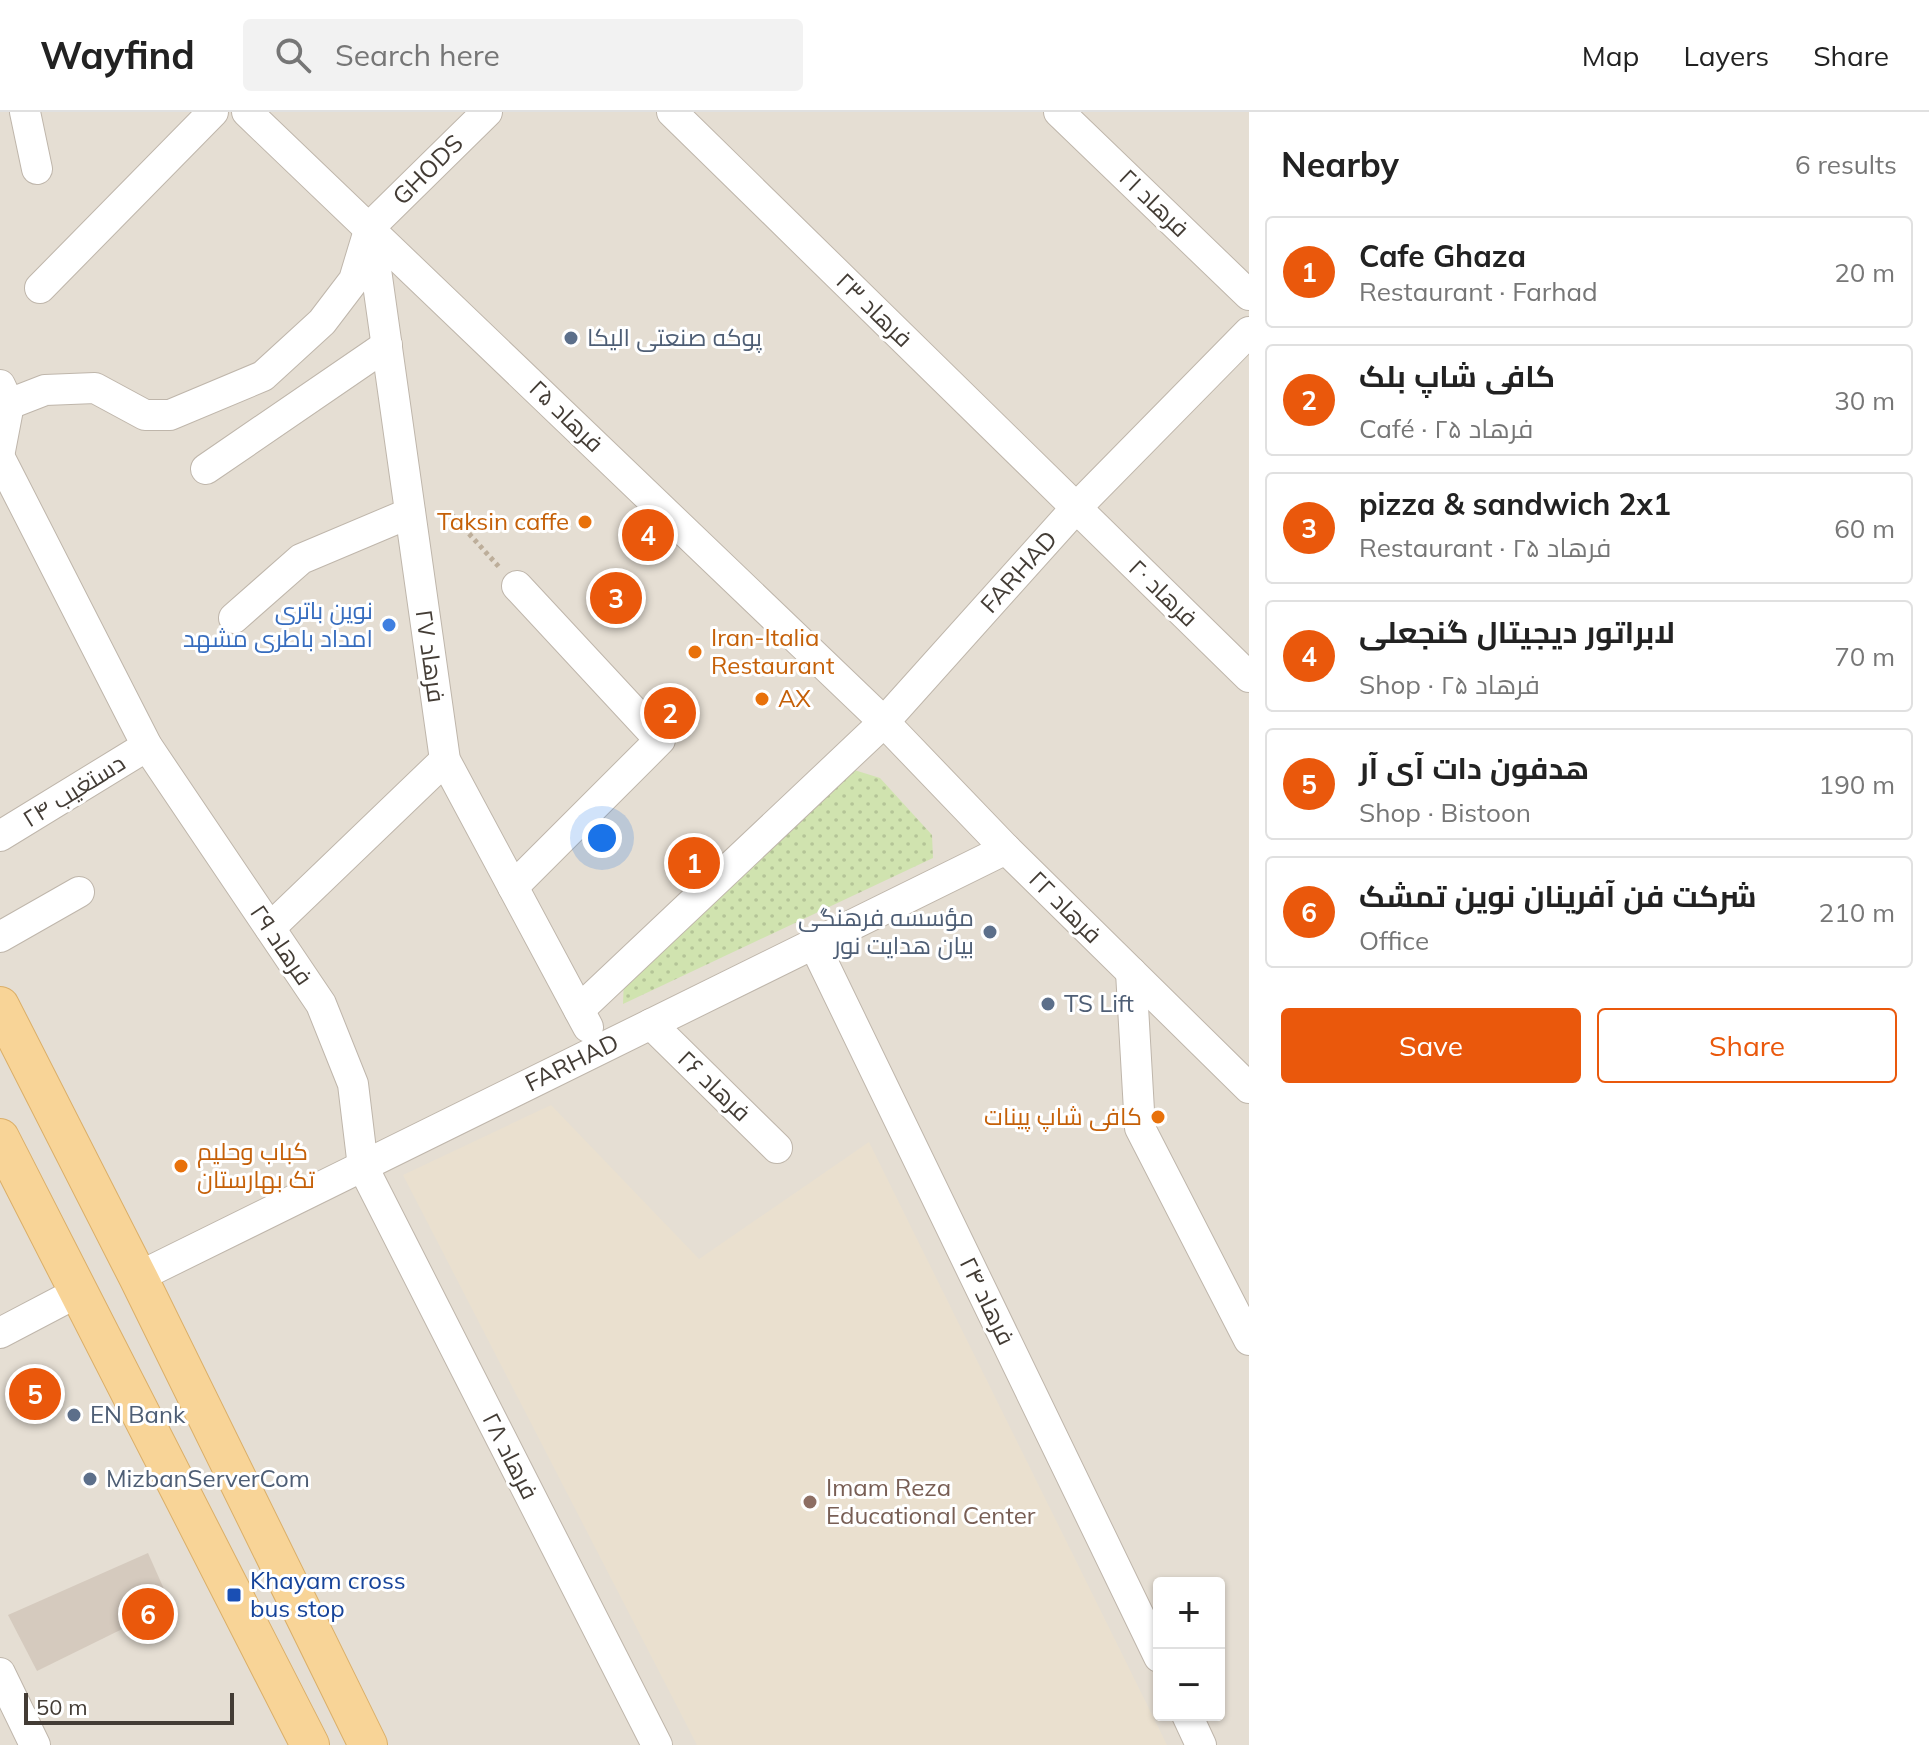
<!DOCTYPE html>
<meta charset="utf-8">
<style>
:root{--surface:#fff;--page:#f2f2f2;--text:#222;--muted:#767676;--line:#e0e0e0;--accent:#ea580c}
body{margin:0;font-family:Mulish,Cairo,sans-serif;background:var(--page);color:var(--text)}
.controls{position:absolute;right:24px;bottom:24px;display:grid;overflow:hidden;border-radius:8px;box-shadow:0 2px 6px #0004}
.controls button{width:72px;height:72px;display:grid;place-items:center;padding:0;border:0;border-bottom:2px solid var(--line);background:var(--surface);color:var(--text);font:40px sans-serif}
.scale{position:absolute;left:24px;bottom:20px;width:210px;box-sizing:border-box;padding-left:8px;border:4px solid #433c35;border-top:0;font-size:22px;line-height:28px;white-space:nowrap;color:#433c35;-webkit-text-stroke:6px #fff;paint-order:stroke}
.you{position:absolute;left:602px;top:726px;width:28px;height:28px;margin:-20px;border:6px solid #fff;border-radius:50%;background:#1a73e8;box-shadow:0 0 0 12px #1a73e833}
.badge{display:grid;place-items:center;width:52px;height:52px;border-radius:50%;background:var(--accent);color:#fff;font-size:26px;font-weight:700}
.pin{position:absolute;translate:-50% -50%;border:4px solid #fff;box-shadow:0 2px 8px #0006}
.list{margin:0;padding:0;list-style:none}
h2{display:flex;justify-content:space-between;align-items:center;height:104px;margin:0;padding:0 32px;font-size:34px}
h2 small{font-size:26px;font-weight:400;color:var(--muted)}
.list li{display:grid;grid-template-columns:52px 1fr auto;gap:24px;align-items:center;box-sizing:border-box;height:112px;margin:0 16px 16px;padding:0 16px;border:2px solid var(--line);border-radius:8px}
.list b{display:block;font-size:30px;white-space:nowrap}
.list p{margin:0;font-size:26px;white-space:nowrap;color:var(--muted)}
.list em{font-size:26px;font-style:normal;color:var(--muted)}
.actions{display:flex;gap:16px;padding:24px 32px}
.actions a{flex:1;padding:18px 0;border:2px solid var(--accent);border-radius:8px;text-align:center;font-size:28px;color:var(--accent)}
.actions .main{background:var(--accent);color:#fff}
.icon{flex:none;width:44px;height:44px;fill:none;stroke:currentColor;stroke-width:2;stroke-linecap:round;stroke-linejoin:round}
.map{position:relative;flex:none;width:1249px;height:1633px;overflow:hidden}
header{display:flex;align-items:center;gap:48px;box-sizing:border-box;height:112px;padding:0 40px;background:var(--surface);border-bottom:2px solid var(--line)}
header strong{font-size:38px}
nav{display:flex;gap:44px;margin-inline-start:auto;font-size:28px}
.search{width:560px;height:72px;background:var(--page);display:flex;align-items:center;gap:20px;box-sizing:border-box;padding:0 28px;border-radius:8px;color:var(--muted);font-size:30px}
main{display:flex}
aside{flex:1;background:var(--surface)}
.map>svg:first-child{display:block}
</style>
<header>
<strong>Wayfind</strong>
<div class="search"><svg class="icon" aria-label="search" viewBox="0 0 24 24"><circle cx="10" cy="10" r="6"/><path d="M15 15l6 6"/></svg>Search here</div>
<nav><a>Map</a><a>Layers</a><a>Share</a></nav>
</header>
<main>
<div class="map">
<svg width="1249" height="1633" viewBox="0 0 1249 1633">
<defs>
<pattern id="grass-dots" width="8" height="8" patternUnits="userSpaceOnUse" patternTransform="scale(2)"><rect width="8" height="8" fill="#d0e3af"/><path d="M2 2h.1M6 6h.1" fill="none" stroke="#b4c497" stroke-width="1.8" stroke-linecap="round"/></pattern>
</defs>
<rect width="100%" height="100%" fill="#f1ece5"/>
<!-- residential -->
<path fill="#e5ded3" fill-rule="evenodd" d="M0,0H1249V1633H0ZM1159,1471H1219V1603H1159Z"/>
<!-- education -->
<path fill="#eae0cf" d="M551,993L699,1147L869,1030L1167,1633H697L403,1063Z"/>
<!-- grass -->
<path fill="url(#grass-dots)" d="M851,657L880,666L932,723L933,746L623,892L624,866Z"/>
<!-- building -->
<path fill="#d5cabe" d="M148,1441L171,1493L37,1559L8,1503Z"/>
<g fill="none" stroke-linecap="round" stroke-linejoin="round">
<defs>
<g id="minor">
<path d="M25,0L37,57"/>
<path d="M247,0L884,610L1006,737L1249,976"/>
<path d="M672,0L1249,565"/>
<path d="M1059,0L1249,183"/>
<path d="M370,115L445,648L588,915"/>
<path d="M40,176L213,0"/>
<path d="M0,273L9,292L0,339"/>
<path d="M9,292L45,278L95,276L145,303H170L263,264L322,210L354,168L370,115L487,0"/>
<path d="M0,346L147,634L321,892L353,972L363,1055L657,1633"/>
<path d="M206,357L387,233"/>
<path d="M234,506L301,447L410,401"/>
<path d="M0,724L147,634"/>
<path d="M513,775L660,628L517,474"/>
<path d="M270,816L445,648"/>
<path d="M0,825L79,780"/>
<path d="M814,832L1159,1545"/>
<path d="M1131,860L1140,1016L1249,1228"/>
<path d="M579,898L884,610L1076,396L1249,220"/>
<path d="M651,912L777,1036"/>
<path d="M138,1165L1006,737"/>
<path d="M0,1221L80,1179"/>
<path d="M0,1561L35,1633"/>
<path d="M1187,1603L1201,1633"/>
</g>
<g id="major">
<path d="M0,894L138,1165L368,1633"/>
<path d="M0,1026L310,1633"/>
</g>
</defs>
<!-- minor casing -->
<use href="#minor" stroke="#bfb6ab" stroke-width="32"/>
<!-- major casing -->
<use href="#major" stroke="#dbaf68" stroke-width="40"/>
<!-- path -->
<path stroke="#bdae9a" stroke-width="5" stroke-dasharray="4 4" stroke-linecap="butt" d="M437,403L453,404L500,456"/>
<!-- minor -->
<use href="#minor" stroke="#fff" stroke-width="30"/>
<!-- major -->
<use href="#major" stroke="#f8d497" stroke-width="38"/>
</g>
<!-- markers -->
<g fill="#5c6f8a" stroke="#fff" stroke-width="3">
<circle cx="571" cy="226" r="8"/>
<circle cx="990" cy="820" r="8"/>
<circle cx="1048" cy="892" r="8"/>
<circle cx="74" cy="1303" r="8"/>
<circle cx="90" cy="1367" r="8"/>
</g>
<g fill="#e8710a" stroke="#fff" stroke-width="3">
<circle cx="585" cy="410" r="8"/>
<circle cx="695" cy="540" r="8"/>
<circle cx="762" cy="587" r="8"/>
<circle cx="1158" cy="1005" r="8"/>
<circle cx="181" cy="1054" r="8"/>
</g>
<circle fill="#3f7fe0" stroke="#fff" stroke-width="3" cx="389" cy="513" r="8"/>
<circle fill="#8d6e63" stroke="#fff" stroke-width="3" cx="810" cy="1390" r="8"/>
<rect fill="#1a4fb4" stroke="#fff" stroke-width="3" x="226" y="1475" width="16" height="16" rx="4"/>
<g text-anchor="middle" stroke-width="6" stroke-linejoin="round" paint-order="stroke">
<!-- street labels -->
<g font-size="24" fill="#433c35" stroke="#fff">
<text transform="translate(428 58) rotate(-45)" y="8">GHODS</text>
<text transform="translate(1154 91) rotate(44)" y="8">فرهاد ۲۱</text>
<text transform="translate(874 198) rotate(44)" y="8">فرهاد ۲۳</text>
<text transform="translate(566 304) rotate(44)" y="8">فرهاد ۲۵</text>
<text transform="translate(1019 460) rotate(-48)" y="8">FARHAD</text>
<text transform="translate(1163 481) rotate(44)" y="8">فرهاد ۲۰</text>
<text transform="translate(430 544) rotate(82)" y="8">فرهاد ۲۷</text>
<text transform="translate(74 679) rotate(-32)" y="8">دستغیب ۲۴</text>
<text transform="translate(1065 795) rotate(45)" y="8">فرهاد ۲۲</text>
<text transform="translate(281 833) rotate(56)" y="8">فرهاد ۲۹</text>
<text transform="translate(572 951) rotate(-26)" y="8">FARHAD</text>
<text transform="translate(714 974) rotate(44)" y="8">فرهاد ۲۶</text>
<text transform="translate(987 1189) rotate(64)" y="8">فرهاد ۲۴</text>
<text transform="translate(510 1344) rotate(63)" y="8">فرهاد ۲۸</text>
</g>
<!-- service labels -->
<g font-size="24" fill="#4e5e75" stroke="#fff" text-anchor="start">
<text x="587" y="234">پوکه صنعتی الیکا</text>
<text x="974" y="814" text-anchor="end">مؤسسه فرهنگی<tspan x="974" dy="28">بیان هدایت نور</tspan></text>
<text x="1064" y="900">TS Lift</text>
<text x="90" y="1311">EN Bank</text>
<text x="106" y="1375">MizbanServerCom</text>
</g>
<!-- food labels -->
<g font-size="24" fill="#c56008" stroke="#fff" text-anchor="start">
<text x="569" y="418" text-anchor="end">Taksin caffe</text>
<text x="711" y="534">Iran-Italia<tspan x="711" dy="28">Restaurant</tspan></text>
<text x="778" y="595">AX</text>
<text x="1142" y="1013" text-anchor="end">کافی شاپ پینات</text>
<text x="197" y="1048">کباب وحلیم<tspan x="197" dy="28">تک بهارستان</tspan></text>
</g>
<!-- shop labels -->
<g font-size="24" fill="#366cbe" stroke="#fff" text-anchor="end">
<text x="373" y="507">نوین باتری<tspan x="373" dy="28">امداد باطری مشهد</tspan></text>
</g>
<!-- education labels -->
<g font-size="24" fill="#785e54" stroke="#fff" text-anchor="start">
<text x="826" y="1384">Imam Reza<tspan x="826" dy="28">Educational Center</tspan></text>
</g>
<!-- transit labels -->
<g font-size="24" fill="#164399" stroke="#fff" text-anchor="start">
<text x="250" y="1477">Khayam cross<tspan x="250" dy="28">bus stop</tspan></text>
</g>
</g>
</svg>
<div class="controls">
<button>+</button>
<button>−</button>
</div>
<div class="scale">50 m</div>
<div class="you"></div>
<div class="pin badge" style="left:694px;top:751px">1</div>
<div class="pin badge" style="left:670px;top:601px">2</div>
<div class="pin badge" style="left:616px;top:486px">3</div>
<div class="pin badge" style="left:648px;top:423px">4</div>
<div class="pin badge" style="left:35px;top:1282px">5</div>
<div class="pin badge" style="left:148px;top:1502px">6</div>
</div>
<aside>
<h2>Nearby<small>6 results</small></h2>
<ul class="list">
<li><span class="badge">1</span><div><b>Cafe Ghaza</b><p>Restaurant · Farhad</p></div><em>20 m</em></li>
<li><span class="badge">2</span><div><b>کافی شاپ بلک</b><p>Café · فرهاد ۲۵</p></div><em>30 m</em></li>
<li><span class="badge">3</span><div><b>pizza &amp; sandwich 2x1</b><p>Restaurant · فرهاد ۲۵</p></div><em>60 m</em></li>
<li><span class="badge">4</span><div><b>لابراتور دیجیتال گنجعلی</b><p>Shop · فرهاد ۲۵</p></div><em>70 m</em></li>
<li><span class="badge">5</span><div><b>هدفون دات آی آر</b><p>Shop · Bistoon</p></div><em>190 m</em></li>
<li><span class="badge">6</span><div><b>شرکت فن آفرینان نوین تمشک</b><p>Office</p></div><em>210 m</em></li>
</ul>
<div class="actions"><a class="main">Save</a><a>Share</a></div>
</aside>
</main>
